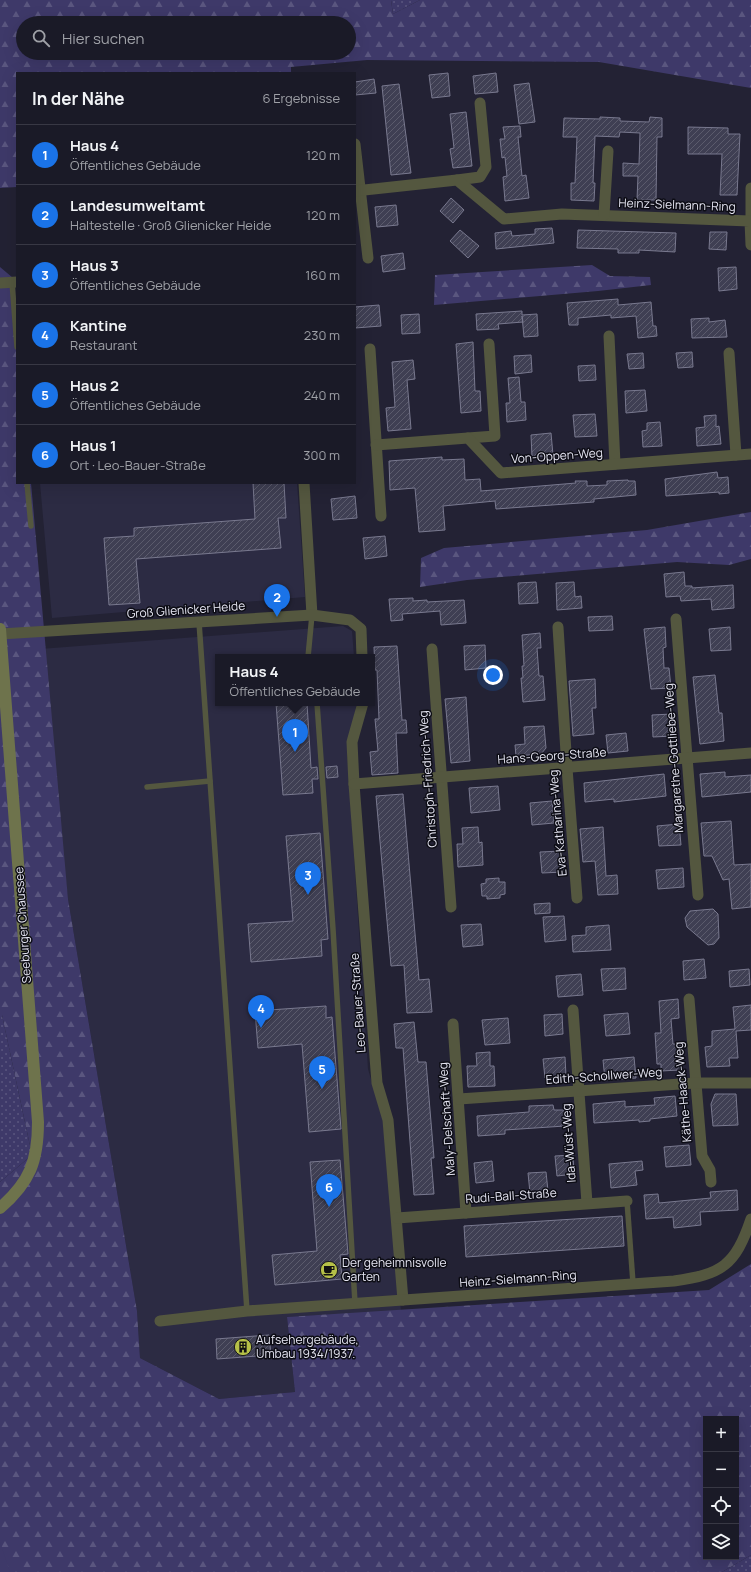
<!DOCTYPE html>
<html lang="de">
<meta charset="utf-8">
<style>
:root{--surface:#1a1a27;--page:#23232f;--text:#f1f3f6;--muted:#9fa1a7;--line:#383844;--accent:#1a73e8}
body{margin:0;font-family:Manrope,sans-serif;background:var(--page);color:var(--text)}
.controls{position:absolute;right:12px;bottom:12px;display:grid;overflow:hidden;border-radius:0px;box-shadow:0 4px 16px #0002}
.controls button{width:36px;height:36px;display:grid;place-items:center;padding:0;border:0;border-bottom:1px solid var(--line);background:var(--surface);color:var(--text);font:20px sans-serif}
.you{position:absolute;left:493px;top:675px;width:14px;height:14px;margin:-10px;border:3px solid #fff;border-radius:50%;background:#1a73e8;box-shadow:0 0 0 6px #1a73e833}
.badge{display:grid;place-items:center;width:26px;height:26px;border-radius:50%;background:var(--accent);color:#fff;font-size:13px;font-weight:700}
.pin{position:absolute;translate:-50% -33px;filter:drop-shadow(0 1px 2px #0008)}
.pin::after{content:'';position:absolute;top:21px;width:14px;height:12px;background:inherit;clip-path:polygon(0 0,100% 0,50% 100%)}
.popup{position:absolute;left:215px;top:654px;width:160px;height:52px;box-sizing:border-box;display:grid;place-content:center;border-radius:0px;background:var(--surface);filter:drop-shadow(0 1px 3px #0005);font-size:13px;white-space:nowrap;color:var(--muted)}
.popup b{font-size:15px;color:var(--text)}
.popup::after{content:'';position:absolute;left:50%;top:100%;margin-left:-8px;border:8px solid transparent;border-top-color:var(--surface)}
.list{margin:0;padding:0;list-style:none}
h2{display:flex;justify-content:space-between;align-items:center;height:52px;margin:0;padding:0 16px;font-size:17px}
h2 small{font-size:13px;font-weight:400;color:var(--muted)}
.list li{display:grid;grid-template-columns:26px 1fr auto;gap:12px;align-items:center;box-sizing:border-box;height:60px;padding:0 16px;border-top:1px solid var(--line)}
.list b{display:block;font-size:15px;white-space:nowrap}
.list p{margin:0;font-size:13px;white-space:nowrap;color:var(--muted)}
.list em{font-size:13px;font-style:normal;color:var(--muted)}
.icon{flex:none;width:22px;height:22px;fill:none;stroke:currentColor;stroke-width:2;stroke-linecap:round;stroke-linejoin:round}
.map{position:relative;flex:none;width:751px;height:1572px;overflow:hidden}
.search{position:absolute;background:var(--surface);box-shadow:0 4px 16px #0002;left:16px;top:16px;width:340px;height:44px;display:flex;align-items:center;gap:10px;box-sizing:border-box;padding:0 14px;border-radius:22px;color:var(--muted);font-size:15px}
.panel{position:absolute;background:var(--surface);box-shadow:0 4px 16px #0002;left:16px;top:72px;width:340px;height:412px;border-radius:0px}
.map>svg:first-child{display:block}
</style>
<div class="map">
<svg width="751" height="1572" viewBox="0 0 751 1572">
<defs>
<pattern id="grass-dots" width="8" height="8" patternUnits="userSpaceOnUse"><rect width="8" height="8" fill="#3e3969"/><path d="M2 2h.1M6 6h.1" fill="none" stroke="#5a567f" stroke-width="1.8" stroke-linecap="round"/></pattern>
<pattern id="forest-firs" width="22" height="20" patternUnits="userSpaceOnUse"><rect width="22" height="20" fill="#3e3969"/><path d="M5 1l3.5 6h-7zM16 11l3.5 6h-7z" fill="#5a567f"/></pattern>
<pattern id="building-hatch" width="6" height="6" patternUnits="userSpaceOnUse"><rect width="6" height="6" fill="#3f3f53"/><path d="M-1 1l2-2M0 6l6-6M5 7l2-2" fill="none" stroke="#5b5b6c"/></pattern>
</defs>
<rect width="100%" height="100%" fill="#232234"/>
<!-- built -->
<g fill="#2c2b43">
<path d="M40,483H297L305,597L52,618Z"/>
<path d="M343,626L352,631L354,657H218V703H357L347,749L368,1069L383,1120L401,1311L287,1317L295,1392L219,1399L140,1358L137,1311L68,899L40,649Z"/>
</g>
<!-- grass -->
<g fill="url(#grass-dots)">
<path d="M391,0H420L393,14Z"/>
<path d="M0,1015H2L32,1155L0,1182Z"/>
<path d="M751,1555V1572H722Z"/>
</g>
<!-- forest -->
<g fill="url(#forest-firs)" fill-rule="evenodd">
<path d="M0,0H391L393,14L420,0H751V88L599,62L367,60L291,67V73H17V187L0,188ZM23,23H349V53H23Z"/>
<path d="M592,265L610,276L650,277L651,285L598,291L434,305L435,275Z"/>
<path d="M0,267L13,278L17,327V483H31L68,899L137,1311L140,1358L219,1399L295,1392L287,1317L709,1290L751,1264V1555L722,1572H0V1182L32,1155L2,1015H0ZM706,1419H736V1557H706Z"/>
<path d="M751,512V559L729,565L677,562L467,580L420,587L421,558L444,548L647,530Z"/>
</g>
<!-- park -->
<path fill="#3e3969" d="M0,1542L10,1572H0Z"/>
<!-- building -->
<g fill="url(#building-hatch)" stroke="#79798f">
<path d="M448,73L450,96L432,98L429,75Z"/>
<path d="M496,73L498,92L475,94L473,76Z"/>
<path d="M374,79L376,93L355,95V82Z"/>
<path d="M529,83L535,122L519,124L514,85Z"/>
<path d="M399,84L411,173L391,175L382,86Z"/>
<path d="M466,112L472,166L453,168L450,149L454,148L450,114Z"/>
<path d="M600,117L620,118V121L649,122L650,117L662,118V137H657L656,200H637L638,176H623V163L639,164L640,133L620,132L619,137L595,136L593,183H595L594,201L571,200V183H575L577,137H563L564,118L600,119Z"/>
<path d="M520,126L521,137H518L522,176L526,175L529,198L505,201L503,177L507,176L505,157L502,158L500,139H505L503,127Z"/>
<path d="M688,127L728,128V134H740L737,195H720L722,154H688Z"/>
<path d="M451,198L464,210L453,223L440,211Z"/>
<path d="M396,205L398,225L377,227L375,207Z"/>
<path d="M552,228L554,243L496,249L495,233L511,231L512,236L535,234V229Z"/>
<path d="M460,230L479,246L468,258L450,241Z"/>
<path d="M578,230L676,233L675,252L639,250V253H618V249L577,248Z"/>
<path d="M710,232H727L726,250L709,249Z"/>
<path d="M403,253L405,269L383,272L381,256Z"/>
<path d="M736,267L737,289L719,291L718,268Z"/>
<path d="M618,299V305L651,302L653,326H656L657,336L638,338L636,316L611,318V315L578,318V325H569L567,303Z"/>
<path d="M379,305L381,326L355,328V307Z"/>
<path d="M522,311V315L537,314L538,336L524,337L522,316L523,322L498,324L499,329L477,330L476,314Z"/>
<path d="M419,314L420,333L402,334L401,315Z"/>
<path d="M709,318V322L725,320L727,337L692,338L691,319Z"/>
<path d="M473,342L475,391H480L481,411L461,413L456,344Z"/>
<path d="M692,352L693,367L678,368L676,353Z"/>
<path d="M643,353L644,368L629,369L627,354Z"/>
<path d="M531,355L532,372L515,374L514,356Z"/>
<path d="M413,360L415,379L407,380L411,429L388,431L386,408L395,407L392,362Z"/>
<path d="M595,365L596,380L579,381L578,366Z"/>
<path d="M519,377L521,402H525L526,420L507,422L506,403H510L508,378Z"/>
<path d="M645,390L647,411L626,413L625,391Z"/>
<path d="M595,414L597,436L575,437L573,415Z"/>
<path d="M716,415V427L719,426L721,444L697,446L696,428L705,427L704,416Z"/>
<path d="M660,422L662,446L643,447L642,431L647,430V423Z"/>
<path d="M551,433L553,455L532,457L531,435Z"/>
<path d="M442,457V460L464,459L465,480L480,479L481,491L576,483L575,481H587V486L607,485V481L628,480V481H635L636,495L594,499V502L496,509L495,501L443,506L445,530L419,532L415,488L390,490L389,461Z"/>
<path d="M717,472L718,478L728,477L729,493L719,494V492L666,496L665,479Z"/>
<path d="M253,483H284L286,518H278L281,548L136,559L140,603L109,605L104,538L134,536V528L255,519Z"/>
<path d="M355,496L357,518L333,520L331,499Z"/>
<path d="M385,536L387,556L365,559L363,538Z"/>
<path d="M684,572L685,586H692V588L733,585L734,608L712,610L711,599L681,601L680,596L666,597L664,574Z"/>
<path d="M536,582L538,603L519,604L518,583Z"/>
<path d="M574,582L575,597L581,596L582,608L557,610L556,583Z"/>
<path d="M413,598V601L427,600V602L464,600L466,623L441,625L440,611L402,614L403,620L391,621L389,599Z"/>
<path d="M612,616L613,630L589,631L588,617Z"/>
<path d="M665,627L666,647L663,648L664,668H669L671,688L651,689L644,629Z"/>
<path d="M730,627L731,650L711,651L709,629Z"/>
<path d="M540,633L541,648H537L539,676H543L545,700L523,702L521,678H523L522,666H524L522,635Z"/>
<path d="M485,645L486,668L465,670L464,646Z"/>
<path d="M397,646L402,720H406L407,733H396L398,773L372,775L370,752L378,751L375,719H379L377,670H375L374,647Z"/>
<path d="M715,675L719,713H722L724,741L700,744L693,677Z"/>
<path d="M595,679L596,708H592L594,734L573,736L569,681Z"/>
<path d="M466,697L470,761L451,763L445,699Z"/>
<path d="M276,703H307L311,768L317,767L318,779H312L313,793L283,795Z"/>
<path d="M672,714L673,736L653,737L652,715Z"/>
<path d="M544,726L546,748L541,754L516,756L515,745L525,744L524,727Z"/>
<path d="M626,733L628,751L608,753L606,735Z"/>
<path d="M337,766L338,777L327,778L326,767Z"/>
<path d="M725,772V777L751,775V792L702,797L700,774Z"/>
<path d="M664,774L666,796L614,802V799L585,802L584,783Z"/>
<path d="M498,786L500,810L471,813L469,788Z"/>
<path d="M403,794L419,980L429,979L432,1012L407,1013L404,965L391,966L376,796Z"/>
<path d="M552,801L554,823L532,825L530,803Z"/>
<path d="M731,821L734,865L751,864V907L732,909L729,879L723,880L712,856H704L701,823Z"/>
<path d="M679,824L681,845L659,846L657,826Z"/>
<path d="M478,827L479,843L482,842L483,865L458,867L457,844H463L462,828Z"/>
<path d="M603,827L606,876L617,875L618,894L598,895L595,861L583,862L580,829Z"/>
<path d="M320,833L328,939L321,940L322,956L251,962L248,924L293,921L286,836Z"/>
<path d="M562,851L564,872L542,873L540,852Z"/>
<path d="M683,868L684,887L658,889L656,870Z"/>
<path d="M499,878V882H505V894L500,895V898L487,899V896H482L481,884L486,883V879Z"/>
<path d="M550,903V913L535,914L534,904Z"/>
<path d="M713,909L718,914L719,938L714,944L708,945L687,927L685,918L690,911Z"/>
<path d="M564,916L566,940L545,942L543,917Z"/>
<path d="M481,924L483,945L463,947L461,925Z"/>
<path d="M609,925L611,950L573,952L572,936L586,935V927Z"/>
<path d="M704,959L706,978L684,980L683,961Z"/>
<path d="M625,968L626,989L603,991L601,969Z"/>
<path d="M749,969L750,985L730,987L729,971Z"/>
<path d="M581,974L583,995L558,997L556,976Z"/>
<path d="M678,999L679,1018L671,1019L673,1044H681L682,1061L679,1062L680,1070L661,1071V1064H657L655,1033H661L659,1001Z"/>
<path d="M751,1005V1030L736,1031L738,1058H729L730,1066L707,1067L705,1047L712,1046V1031L735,1029L733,1007Z"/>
<path d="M326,1006V1018L332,1017L341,1129L309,1132L302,1044L258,1048L255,1011Z"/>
<path d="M628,1013L630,1034L606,1036L604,1015Z"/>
<path d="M562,1014L563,1034L545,1036L544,1015Z"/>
<path d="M508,1018L510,1043L485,1045L482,1020Z"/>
<path d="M414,1022L418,1062H426L434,1158H431L434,1194L414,1195L403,1048H396L394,1024Z"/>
<path d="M490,1052V1066H494L495,1086L468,1087L467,1066H477L476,1053Z"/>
<path d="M565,1057L566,1076L545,1078L543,1059Z"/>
<path d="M634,1057L636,1078L605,1080L603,1060Z"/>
<path d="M715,1094H736L738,1125L713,1126L711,1104Z"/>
<path d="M675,1096L677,1116L650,1119V1121L639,1122V1120L594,1123L593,1104L625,1101V1107L655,1105L654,1098Z"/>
<path d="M553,1105L554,1110H564L565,1126L505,1130V1134L478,1136L477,1116L529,1112V1106Z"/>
<path d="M689,1145L691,1165L666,1167L664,1147Z"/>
<path d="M573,1155L574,1174L557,1176L555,1156Z"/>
<path d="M340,1160L348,1254L340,1255L342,1279L275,1285L272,1255L317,1251L310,1162Z"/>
<path d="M492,1161L494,1181L476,1183L474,1163Z"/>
<path d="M642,1161L643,1170L635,1171L637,1185L611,1188L609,1164Z"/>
<path d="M546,1172L548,1191L530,1193L528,1173Z"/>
<path d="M737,1190L738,1210L700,1212L701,1225L674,1228L673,1217L646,1219L644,1195L658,1194L659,1203L711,1198L710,1192Z"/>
<path d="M622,1216L624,1246L466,1257L464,1226Z"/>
<path d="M269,1335L271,1355L217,1359L216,1339Z"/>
</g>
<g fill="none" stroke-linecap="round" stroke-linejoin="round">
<!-- lane -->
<g stroke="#54573f" stroke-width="5.5">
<path d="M12,282L17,347"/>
<path d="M27,483L31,526"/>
<path d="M199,622L247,1311"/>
<path d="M308,657L312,615"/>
<path d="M317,703L333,929L355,1303"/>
<path d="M147,787L210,781"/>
<path d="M627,1201L633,1283"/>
</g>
<!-- street -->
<g stroke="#54573f" stroke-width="11">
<path d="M355,144L368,258"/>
<path d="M457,180L480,177L486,167L480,103"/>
<path d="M751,188V222"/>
<path d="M355,191L457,180L504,219L562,214L750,221L751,245"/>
<path d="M604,215L608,151"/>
<path d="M0,283L17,282"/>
<path d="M609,336L615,464"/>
<path d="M370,349L381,516"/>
<path d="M729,353L736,455"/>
<path d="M468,438L495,436L489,344"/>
<path d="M376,445L468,438L501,473L751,454"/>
<path d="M304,483L312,615"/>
<path d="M676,619L698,895"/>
<path d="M558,627L567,768L577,898"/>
<path d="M0,634L312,615L350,620L361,629L362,657"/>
<path d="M432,649L451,907"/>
<path d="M363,703L352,742L354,784L377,1083L388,1120L403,1300"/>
<path d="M354,784L751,753"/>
<path d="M689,999L702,1156L710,1170L711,1182"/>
<path d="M573,1010L587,1203"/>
<path d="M453,1024L466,1213"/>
<path d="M459,1099L695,1083H751"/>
<path d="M397,1218L627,1201"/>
<path d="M160,1321L247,1311L674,1281C722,1274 735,1266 751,1219"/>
</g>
<!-- secondary -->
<path stroke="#6e734c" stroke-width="12" d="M0,629L38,1122C38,1161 30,1182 0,1208"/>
</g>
<!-- icons -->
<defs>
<symbol id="cafe-disc" viewBox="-11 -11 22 22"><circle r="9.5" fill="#b6c148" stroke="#0d0d15"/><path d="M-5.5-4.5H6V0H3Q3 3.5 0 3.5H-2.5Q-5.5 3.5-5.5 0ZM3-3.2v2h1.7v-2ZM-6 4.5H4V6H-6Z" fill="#111"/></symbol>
<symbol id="building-disc" viewBox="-11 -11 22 22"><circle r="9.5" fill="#b6c148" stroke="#0d0d15"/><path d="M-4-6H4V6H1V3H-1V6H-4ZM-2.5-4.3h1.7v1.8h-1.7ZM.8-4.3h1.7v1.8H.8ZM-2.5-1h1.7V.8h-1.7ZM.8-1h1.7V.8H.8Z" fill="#111"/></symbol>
</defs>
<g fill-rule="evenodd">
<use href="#cafe-disc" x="319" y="1260" width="20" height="20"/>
<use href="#building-disc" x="233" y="1337" width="20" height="20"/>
</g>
<g text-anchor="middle" stroke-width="3" stroke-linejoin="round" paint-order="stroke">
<!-- street labels -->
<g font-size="12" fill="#e6e6f3" stroke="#0d0d15">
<text transform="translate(677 205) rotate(2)" y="4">Heinz-Sielmann-Ring</text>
<text transform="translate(557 456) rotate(-4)" y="4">Von-Oppen-Weg</text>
<text transform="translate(186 610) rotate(-4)" y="4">Groß Glienicker Heide</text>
<text transform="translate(552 756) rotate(-4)" y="4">Hans-Georg-Straße</text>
<text transform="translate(674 758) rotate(-94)" y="4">Margarethe-Gottliebe-Weg</text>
<text transform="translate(428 779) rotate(-94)" y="4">Christoph-Friedrich-Weg</text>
<text transform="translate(558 823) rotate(-95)" y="4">Eva-Katharina-Weg</text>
<text transform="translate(23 925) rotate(-94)" y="4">Seeburger Chaussee</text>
<text transform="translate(358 1003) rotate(-94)" y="4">Leo-Bauer-Straße</text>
<text transform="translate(604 1076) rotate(-4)" y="4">Edith-Schollwer-Weg</text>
<text transform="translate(683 1092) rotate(-95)" y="4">Käthe-Haack-Weg</text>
<text transform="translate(447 1119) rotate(-94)" y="4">Maly-Delschaft-Weg</text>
<text transform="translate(569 1143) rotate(-94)" y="4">Ida-Wüst-Weg</text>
<text transform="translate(511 1196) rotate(-4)" y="4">Rudi-Ball-Straße</text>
<text transform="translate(518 1279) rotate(-4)" y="4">Heinz-Sielmann-Ring</text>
</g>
<!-- poi labels -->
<g font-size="12" fill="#e6e6f3" stroke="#0d0d15" text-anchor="start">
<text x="342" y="1267">Der geheimnisvolle<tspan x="342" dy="14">Garten</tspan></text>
<text x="256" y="1344">Aufsehergebäude,<tspan x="256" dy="14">Umbau 1934/1937.</tspan></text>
</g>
</g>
</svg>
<div class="controls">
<button>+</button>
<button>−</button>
<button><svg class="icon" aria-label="locate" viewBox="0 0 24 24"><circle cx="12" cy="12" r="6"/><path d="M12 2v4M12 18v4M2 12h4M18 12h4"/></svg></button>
<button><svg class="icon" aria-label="layers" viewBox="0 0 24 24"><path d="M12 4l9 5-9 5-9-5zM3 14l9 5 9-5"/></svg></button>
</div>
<div class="you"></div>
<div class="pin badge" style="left:295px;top:752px">1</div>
<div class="popup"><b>Haus 4</b>Öffentliches Gebäude</div>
<div class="pin badge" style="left:277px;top:617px">2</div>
<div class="pin badge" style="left:308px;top:895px">3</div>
<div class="pin badge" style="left:261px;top:1028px">4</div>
<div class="pin badge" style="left:322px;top:1089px">5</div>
<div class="pin badge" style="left:329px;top:1207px">6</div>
<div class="search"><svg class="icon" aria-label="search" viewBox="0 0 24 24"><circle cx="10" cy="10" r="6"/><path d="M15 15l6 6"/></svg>Hier suchen</div>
<section class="panel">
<h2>In der Nähe<small>6 Ergebnisse</small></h2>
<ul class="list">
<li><span class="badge">1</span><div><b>Haus 4</b><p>Öffentliches Gebäude</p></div><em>120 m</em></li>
<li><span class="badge">2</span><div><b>Landesumweltamt</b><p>Haltestelle · Groß Glienicker Heide</p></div><em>120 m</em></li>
<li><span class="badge">3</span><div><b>Haus 3</b><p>Öffentliches Gebäude</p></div><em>160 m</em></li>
<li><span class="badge">4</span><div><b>Kantine</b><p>Restaurant</p></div><em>230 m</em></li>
<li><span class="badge">5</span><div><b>Haus 2</b><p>Öffentliches Gebäude</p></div><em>240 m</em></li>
<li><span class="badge">6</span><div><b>Haus 1</b><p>Ort · Leo-Bauer-Straße</p></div><em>300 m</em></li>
</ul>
</section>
</div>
